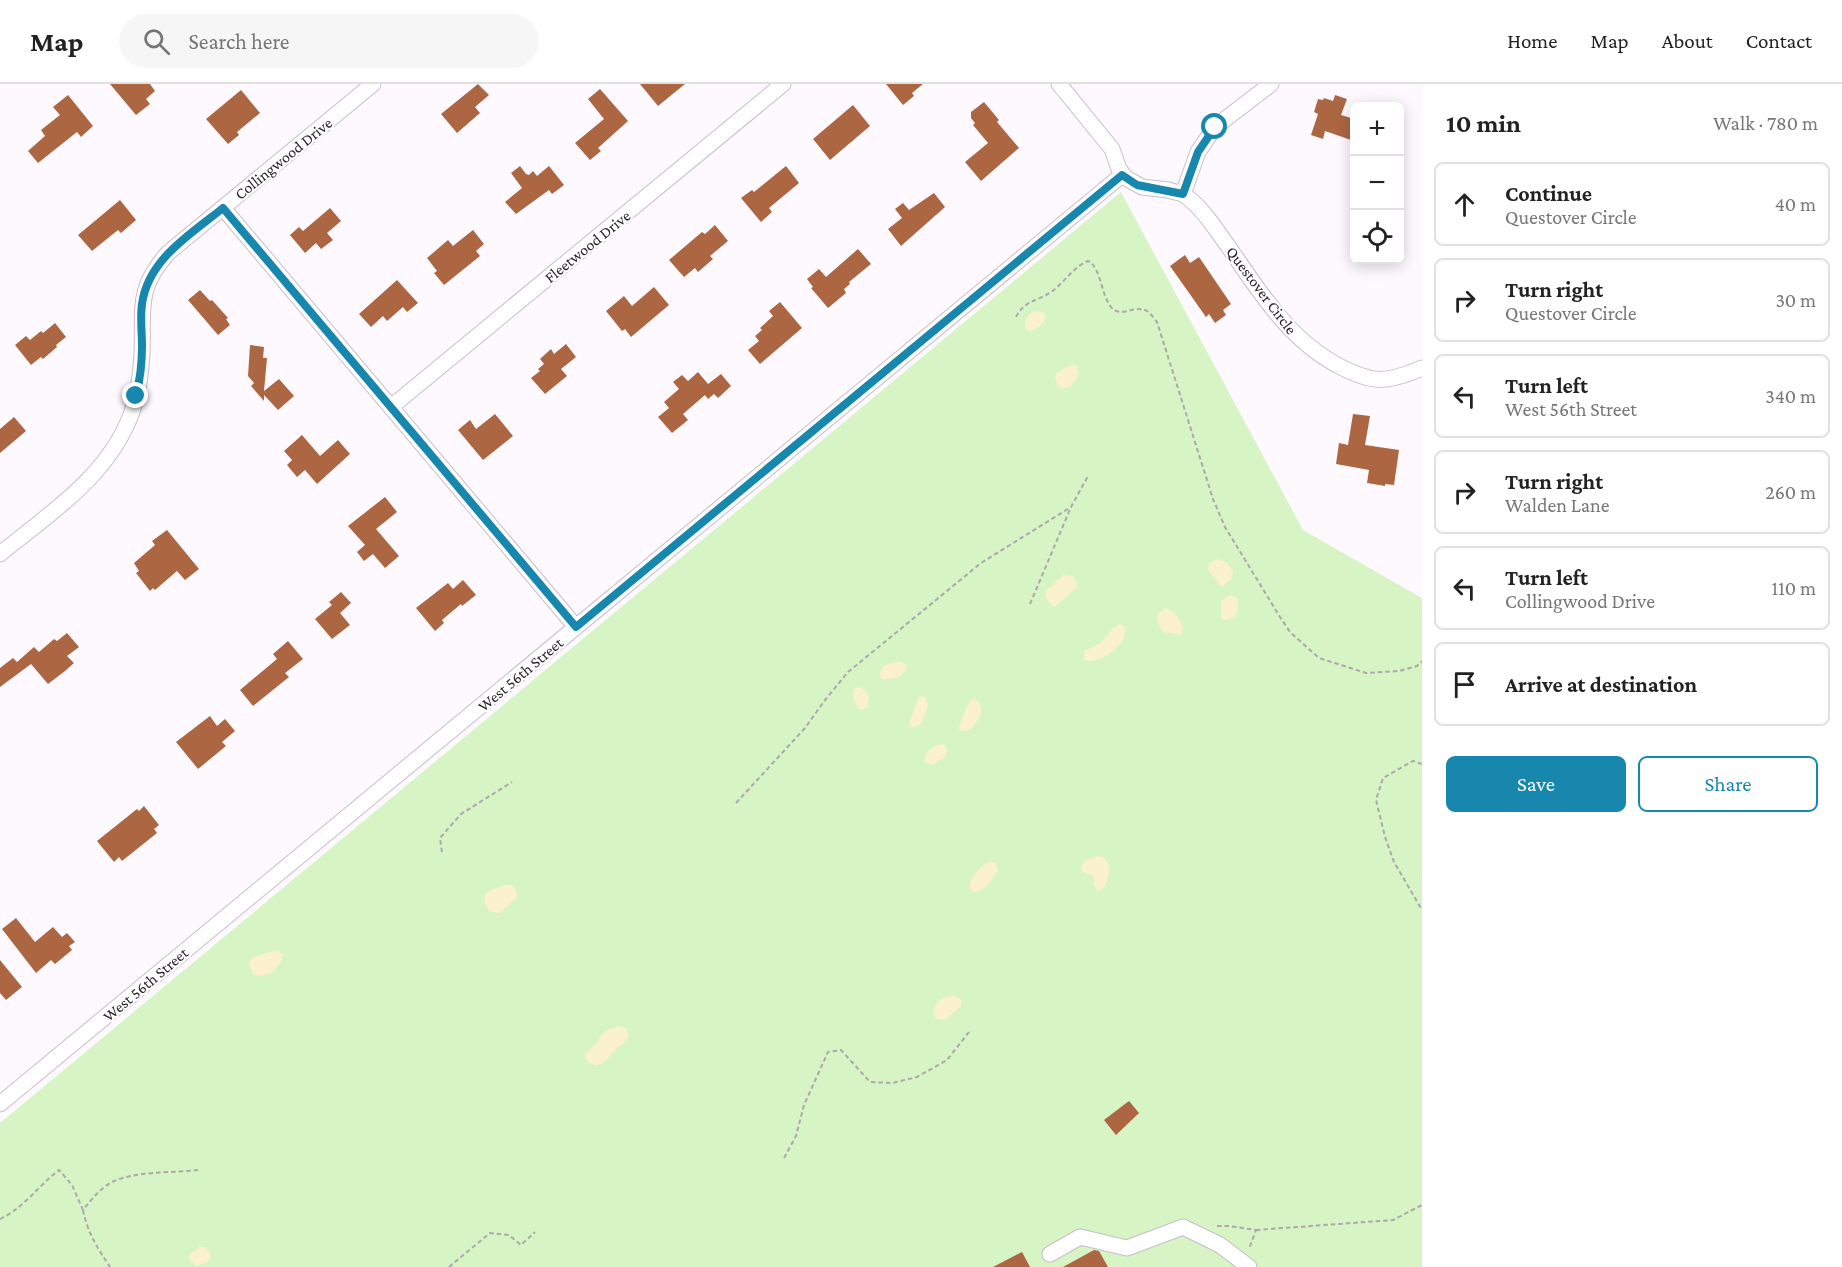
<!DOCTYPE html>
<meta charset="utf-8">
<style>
:root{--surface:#fff;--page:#f6f6f6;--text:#222;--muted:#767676;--line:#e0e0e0;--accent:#1787ad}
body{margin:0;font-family:"Crimson Pro",serif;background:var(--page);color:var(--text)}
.controls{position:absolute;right:18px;top:18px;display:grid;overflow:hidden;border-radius:9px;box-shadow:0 3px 15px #0003}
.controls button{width:54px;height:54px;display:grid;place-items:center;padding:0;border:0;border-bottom:2px solid var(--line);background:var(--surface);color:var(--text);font:30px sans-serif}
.stop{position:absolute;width:18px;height:18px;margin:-14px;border:4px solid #1787ad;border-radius:50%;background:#fff}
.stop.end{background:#1787ad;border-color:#fff;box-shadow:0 2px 6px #0008}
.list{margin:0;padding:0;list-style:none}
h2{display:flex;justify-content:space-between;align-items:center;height:78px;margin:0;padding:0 24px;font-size:26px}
h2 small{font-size:20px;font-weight:400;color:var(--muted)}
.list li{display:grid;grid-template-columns:39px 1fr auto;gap:18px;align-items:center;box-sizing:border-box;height:84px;margin:0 12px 12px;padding:0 12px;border:2px solid var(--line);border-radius:9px}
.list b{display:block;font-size:22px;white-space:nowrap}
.list p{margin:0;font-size:20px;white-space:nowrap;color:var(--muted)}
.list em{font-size:20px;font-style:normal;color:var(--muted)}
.actions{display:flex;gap:12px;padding:18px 24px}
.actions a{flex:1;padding:14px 0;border:2px solid var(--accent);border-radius:9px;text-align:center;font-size:21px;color:var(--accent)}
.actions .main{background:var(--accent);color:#fff}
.icon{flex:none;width:33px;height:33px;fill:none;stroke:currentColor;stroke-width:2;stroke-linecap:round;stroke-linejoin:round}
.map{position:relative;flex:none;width:1422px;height:1183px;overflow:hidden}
header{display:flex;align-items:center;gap:36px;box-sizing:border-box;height:84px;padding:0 30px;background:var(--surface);border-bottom:2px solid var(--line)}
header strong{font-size:28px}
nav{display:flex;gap:33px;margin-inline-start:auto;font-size:21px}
.search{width:420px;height:54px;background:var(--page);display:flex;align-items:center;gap:15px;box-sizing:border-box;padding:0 21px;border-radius:33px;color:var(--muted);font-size:22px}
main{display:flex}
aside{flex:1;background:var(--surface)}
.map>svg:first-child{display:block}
</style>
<header>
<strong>Map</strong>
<div class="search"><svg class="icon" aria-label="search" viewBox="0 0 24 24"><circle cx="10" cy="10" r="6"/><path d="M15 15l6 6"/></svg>Search here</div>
<nav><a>Home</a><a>Map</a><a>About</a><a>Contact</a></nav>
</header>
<main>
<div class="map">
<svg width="1422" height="1183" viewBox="0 0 1422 1183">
<rect width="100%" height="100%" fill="#fef9ff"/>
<!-- green -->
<path fill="#d6f4c4" d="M1121,108L1303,446L1422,514V1183H0V1039Z"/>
<!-- sand -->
<g fill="#fbf1cc">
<path d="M1035,227L1043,228L1046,233C1044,240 1036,246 1030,247L1026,245L1025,238L1028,231Z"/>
<path d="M1071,281L1077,282L1079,290L1071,302L1063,305L1057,301L1055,292L1058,288Z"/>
<path d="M1216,475L1226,478L1233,487L1232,494L1223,502L1220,501L1208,486L1209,479Z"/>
<path d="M1063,491L1073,492L1078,502L1056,522H1052L1046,514V507Z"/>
<path d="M1230,511L1237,514C1240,524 1237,536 1224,536L1221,534V517Z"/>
<path d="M1166,524C1175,527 1180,536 1183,544L1181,551L1163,548C1157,539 1153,530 1166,524Z"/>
<path d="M1120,540L1125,543C1128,561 1103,578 1087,577L1084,576V567L1101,559L1114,543Z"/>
<path d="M900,577L905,580L907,583C903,594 893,595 883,595L880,593V588L884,582Z"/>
<path d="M859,603L867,607L869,614L867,623L861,626C855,623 852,612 854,605Z"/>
<path d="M921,612L925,613L928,621C925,630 923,645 911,643L909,638L919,613Z"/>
<path d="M975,615C988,623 978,639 969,646L961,647L959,645C959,640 967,622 970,616Z"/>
<path d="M944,660L948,665L945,673L933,681L925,678C923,668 934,660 944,660Z"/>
<path d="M1101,772L1107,777C1111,786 1109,804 1098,807L1094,802V793C1090,789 1085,790 1081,786C1083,775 1091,773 1101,772Z"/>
<path d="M991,777L996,779L998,787C991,796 986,807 974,808L970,805C969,793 980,782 991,777Z"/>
<path d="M506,801H512L516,804L517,813C512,819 506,822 500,829L491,828C475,810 490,805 506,801Z"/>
<path d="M277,866L283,871C280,885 268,894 254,891L249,880L252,874Z"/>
<path d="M953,911L961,916V922L945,936L936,935L933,927L938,917Z"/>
<path d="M619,942L627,945C632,958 620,959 614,967C606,977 600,987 587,977L585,971C588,966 592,964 596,960C605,947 602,947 619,942Z"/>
<path d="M199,1163H204L209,1166L211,1174L208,1178L196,1182L189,1175L190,1171Z"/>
</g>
<!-- building -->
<g fill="#ac6641">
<path d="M110,0H150L155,7L146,15L150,20L136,31Z"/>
<path d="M478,0L489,11L475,23L480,29L457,49L441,30Z"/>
<path d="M640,0H685L658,22Z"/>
<path d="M886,0H923L912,9L914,12L903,21Z"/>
<path d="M600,5L628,37L598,64L601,67L590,76L575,59L604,35L588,15Z"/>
<path d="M241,6L260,29L237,48L239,51L228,60L206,35Z"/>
<path d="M68,11L93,42L81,53L77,48L38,79L28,67L45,52L41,46L60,31L53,23Z"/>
<path d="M1335,11L1347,15L1341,31L1354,35V57L1325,47L1323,55L1311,51L1318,30L1314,28L1318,15L1323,16L1324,14L1333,17Z"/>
<path d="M984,18L999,36L997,38L1019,64L981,97L965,78L988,59L973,41L975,39L971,34V28Z"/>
<path d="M853,21L870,42L830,76L813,55Z"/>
<path d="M520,82L526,90L529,91L533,87L537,92L549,82L564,101L552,110L549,106L516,130L505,118L522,104L511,89Z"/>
<path d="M786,82L799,99L769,124L772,128L761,138L741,114L752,106L754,108Z"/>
<path d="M934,109L945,123L901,162L888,145L902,134L895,125L903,119L909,126Z"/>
<path d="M120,116L136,136L121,149L118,146L92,167L78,151Z"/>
<path d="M330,124L341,137L327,149L333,156L321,165L316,159L305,169L290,151L299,143L303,147Z"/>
<path d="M715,141L728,157L710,172L713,175L698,188L695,184L684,193L669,176L702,148L705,150Z"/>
<path d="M473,146L484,160L476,167L480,172L444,201L434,189L437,187L427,174L448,156L453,162Z"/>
<path d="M858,165L871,180L849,198L850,200L844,205L846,209L828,224L811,204L813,203L807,195L819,185L826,193Z"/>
<path d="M1185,171L1190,179L1199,173L1231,220L1223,226L1226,231L1215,239L1209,230L1206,233L1170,182Z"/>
<path d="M397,196L418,219L407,228L403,223L387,237L383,232L371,243L359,230Z"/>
<path d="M654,203L669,221L631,253L625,245L622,247L606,227L624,212L632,222Z"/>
<path d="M200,206L210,217L212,216L228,234L226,235L230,241L218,251L188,216Z"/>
<path d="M780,218L802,244L760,280L748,266L759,257L755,252L762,246L760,244L773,232L769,227Z"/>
<path d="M55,239L66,253L56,261L57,263L43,275L41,273L31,281L15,261L26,252L30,256L41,247L43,249Z"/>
<path d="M566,260L576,273L561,285L567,292L545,310L531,294L540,287L538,285L544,280L540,275L551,265L554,270Z"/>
<path d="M250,261L264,263L263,274H267L264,307L279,295L294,312L278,326L264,311V317L251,302L254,299L248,292Z"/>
<path d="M698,288L708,300L721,290L731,302L718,314L714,310L708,315L705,311L683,330L688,336L672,349L658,333L669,324L664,318L679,305L673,298L682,291L688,297Z"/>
<path d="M495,330L513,352L483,376L458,346L470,336L476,345Z"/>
<path d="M1353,330L1370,332L1365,361L1399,366L1394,401L1385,400V402L1367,399L1369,386L1336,380L1339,359L1348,361Z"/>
<path d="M14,333L26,347L0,369V345Z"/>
<path d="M302,351L320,372L338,356L350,370L317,400L305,386L297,393L287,381L292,376L284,367Z"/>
<path d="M385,413L397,428L376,445L399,472L385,484L373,470L364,477L357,468L365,461L348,442Z"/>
<path d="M167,446L199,485L185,496L177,487L155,506L153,504L150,507L136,489L139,487L134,479L155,461L152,457Z"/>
<path d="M463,496L476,511L462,522L461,520L442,536L444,539L435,547L416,524L448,499L453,505Z"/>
<path d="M341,508L351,519L340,529L350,541L332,555L315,535L332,521L329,518Z"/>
<path d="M67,549L79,563L67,572L74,579L65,587L48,600L31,580L0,603V584L13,574L17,578L34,563L39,568L54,555L57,557Z"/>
<path d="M288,557L303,575L285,589L289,593L253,622L240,606L277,575L273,570Z"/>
<path d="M210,632L217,642L225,635L235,647L222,658L226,662L198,685L176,658Z"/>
<path d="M144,722L159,741L154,745L157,749L122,777L119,773L114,778L97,757L137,725L139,727Z"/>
<path d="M16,834L35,858L53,843L62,853L67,849L75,858L69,862L72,866L55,880L51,876L36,889L2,845Z"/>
<path d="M0,876L22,903L6,916L0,909Z"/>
<path d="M1129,1017L1139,1029L1116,1051L1104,1036Z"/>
<path d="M1094,1166L1099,1167L1108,1183H1063Z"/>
<path d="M1022,1168L1030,1183H993Z"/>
</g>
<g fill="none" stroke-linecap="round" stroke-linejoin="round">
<defs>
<g id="minor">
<path d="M1059,0L1112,65L1119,85L1126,94L1142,103L1168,106L1183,110"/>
<path d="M1271,0L1215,43L1198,68L1183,110C1203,124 1214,143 1228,162C1259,207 1289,256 1339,282C1373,300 1387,299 1422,284"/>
<path d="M223,124L576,543"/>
<path d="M391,323L783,0"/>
<path d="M0,470C50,429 109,392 132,328C138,310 141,290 142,270C144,226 135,205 169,168L373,0"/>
<path d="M0,1020L1122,91"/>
<path d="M1050,1170L1080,1153L1127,1164L1183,1143L1220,1161L1249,1183"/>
</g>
</defs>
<!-- minor casing -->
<use href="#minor" stroke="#c8bec9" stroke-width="17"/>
<!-- path -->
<g stroke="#aca8ad" stroke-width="2" stroke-dasharray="4.5 3" stroke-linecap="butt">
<path d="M1016,233C1025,216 1036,218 1051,208C1064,199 1073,183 1088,177C1101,183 1101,211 1111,223C1120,235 1135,220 1147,227C1150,229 1154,234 1157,238L1213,415L1225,443L1280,533L1290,548L1319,574L1366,589L1399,587L1417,582L1422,577"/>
<path d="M1030,520L1071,423"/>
<path d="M1422,680L1413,677L1383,694L1376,716L1385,753L1394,778L1422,826"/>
<path d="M736,719L805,644L825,616L848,588L981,479L1071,423L1088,392"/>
<path d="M442,768L440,754L461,730L512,698"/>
<path d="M784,1074L796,1052L804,1021L828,968L841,966L870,998L892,999L917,993L947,976L969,948"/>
<path d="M83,1126C88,1150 97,1163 110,1183"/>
<path d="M0,1135C24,1124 38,1102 59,1086L72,1101L83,1126C92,1115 101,1103 114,1097C137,1087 172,1089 198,1086"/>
<path d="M1217,1142H1229L1256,1146L1249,1165"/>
<path d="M1256,1146L1393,1136L1422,1121"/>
<path d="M449,1183L490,1149L509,1151L521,1161L535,1148"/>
</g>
<!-- minor -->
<use href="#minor" stroke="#fff" stroke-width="15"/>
</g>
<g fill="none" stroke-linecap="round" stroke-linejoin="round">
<!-- route -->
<path stroke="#1787ad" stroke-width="8" d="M136,312C140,296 142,279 142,262C142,248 140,234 142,220C148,175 191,150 223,124L576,543L1122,91L1137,101L1183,110L1198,68L1215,43"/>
</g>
<g text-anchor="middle" stroke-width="4.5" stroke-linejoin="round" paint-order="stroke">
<!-- street labels -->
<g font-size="16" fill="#282529" stroke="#fff">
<text transform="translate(283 74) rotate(-39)" y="6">Collingwood Drive</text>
<text transform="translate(587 162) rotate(-39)" y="6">Fleetwood Drive</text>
<text transform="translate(1262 206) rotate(53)" y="6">Questover Circle</text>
<text transform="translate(520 590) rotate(-40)" y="6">West 56th Street</text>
<text transform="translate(145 900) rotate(-40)" y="6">West 56th Street</text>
</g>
</g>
</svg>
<div class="controls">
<button>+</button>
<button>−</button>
<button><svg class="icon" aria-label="locate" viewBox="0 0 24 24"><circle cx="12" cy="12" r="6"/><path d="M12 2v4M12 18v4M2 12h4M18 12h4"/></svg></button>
</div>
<div class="stop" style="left:1215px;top:43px"></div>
<div class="stop end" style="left:136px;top:312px"></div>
</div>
<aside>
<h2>10 min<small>Walk · 780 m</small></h2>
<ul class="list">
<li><svg class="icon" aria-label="ahead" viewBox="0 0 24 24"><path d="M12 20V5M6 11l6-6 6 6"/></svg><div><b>Continue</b><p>Questover Circle</p></div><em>40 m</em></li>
<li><svg class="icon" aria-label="right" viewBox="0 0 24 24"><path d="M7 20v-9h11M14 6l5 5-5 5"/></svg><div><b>Turn right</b><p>Questover Circle</p></div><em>30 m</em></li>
<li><svg class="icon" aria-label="left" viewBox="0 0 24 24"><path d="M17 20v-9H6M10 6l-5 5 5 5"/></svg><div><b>Turn left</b><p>West 56th Street</p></div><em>340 m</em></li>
<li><svg class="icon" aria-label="right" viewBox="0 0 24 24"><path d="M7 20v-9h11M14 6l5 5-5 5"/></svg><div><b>Turn right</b><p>Walden Lane</p></div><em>260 m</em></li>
<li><svg class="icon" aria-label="left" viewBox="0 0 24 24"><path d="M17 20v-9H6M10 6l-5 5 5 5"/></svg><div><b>Turn left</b><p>Collingwood Drive</p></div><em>110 m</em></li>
<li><svg class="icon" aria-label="arrive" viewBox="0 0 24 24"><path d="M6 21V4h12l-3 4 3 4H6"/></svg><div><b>Arrive at destination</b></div></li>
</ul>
<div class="actions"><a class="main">Save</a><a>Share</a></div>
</aside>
</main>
